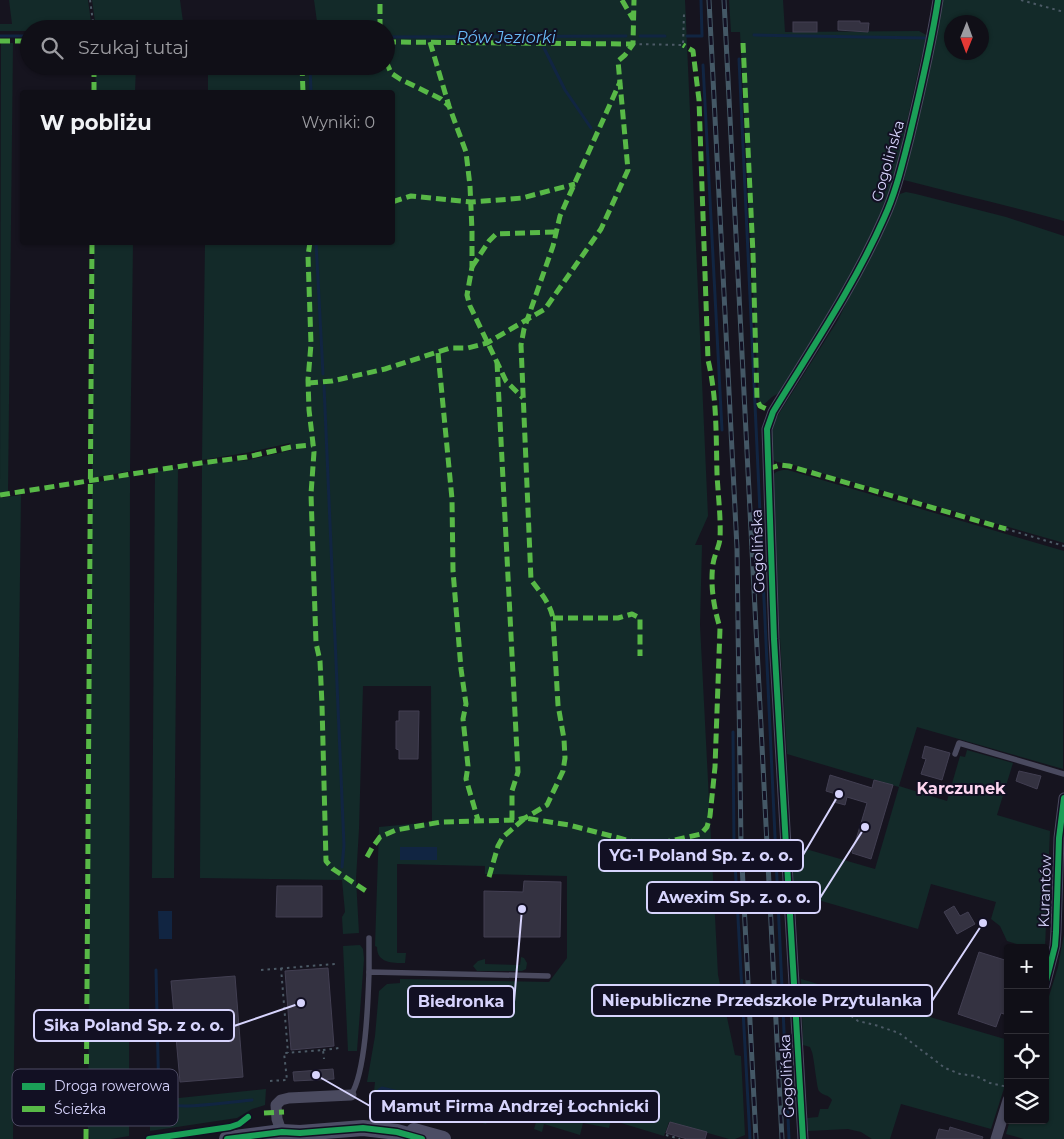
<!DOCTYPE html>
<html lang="pl">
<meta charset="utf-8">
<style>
:root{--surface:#100f17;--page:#1e1d24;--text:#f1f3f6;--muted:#9c9ca1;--line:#302f36}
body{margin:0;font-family:Montserrat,sans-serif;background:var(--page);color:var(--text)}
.controls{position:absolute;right:15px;bottom:15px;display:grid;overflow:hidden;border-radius:5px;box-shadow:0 1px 4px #0004}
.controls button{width:45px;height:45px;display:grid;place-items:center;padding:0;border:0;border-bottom:1px solid var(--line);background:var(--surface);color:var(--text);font:25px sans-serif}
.compass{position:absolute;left:944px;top:15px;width:45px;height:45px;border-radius:50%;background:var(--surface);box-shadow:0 1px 4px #0004;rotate:181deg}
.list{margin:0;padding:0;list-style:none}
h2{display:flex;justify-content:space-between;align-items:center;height:65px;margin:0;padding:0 20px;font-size:21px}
h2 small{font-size:16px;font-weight:400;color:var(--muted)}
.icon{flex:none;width:28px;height:28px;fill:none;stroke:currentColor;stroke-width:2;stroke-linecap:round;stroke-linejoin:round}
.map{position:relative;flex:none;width:1064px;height:1139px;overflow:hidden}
.search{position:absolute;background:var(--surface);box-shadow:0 1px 4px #0004;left:20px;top:20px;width:375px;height:55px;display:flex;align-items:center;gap:12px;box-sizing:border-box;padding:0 18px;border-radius:28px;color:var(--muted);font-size:19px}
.panel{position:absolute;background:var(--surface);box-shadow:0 1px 4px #0004;left:20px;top:90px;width:375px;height:155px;border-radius:5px}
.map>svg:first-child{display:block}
</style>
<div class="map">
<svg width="1064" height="1139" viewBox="0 0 1064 1139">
<rect width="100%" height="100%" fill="#16141f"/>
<!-- green -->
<g fill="#132a29" fill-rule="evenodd">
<path d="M9,0H88L92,29H29V31H0V24H12Z"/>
<path d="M92,0H180L184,29H96Z"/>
<path d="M314,0H685L708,516L695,545H702L700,625L718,975L735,1055L741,1056L745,1135L735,1139H729L669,1122L664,1136L611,1120L609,1128L583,1123L580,1135L544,1124L542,1132L534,1129L537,1119L513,1113L510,1122L490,1116L486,1124L374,1092L375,1082H367L375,1036L379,991L387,984L400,983V979L549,982L567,958V876L485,874V866L397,864V953H406L405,963C392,963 377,963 377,947L375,946L379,827L432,822L431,686H363L359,829L356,879L359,933L343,934L342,917L345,912L342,880L200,878L202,464L249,460L292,450L290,443L251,452L202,460L205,243L392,242V92H208V66H386V29H318Z"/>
<path d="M729,0H783L785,32L919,31L928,36V42L921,58L892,190L851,278L784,390L772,397L759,409L740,32H731Z"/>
<path d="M943,0H1064V221C1011,206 957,194 904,180ZM952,22H982V52H952Z"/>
<path d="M1,43H13L8,492L0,493Z"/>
<path d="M96,66H136L135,92H95Z"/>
<path d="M906,192L916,194L1006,217L1064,236V543L790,464L777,462L772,459L771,435L775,420L838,320L900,194Z"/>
<path d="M94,243H133L130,471L92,478Z"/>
<path d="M178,468L174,878H152L155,472Z"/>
<path d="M788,470L1064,551L1063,769L917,727L899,786L947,801L960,756L965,757L967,750L1013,763L997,815L1050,831L1045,948H1029L1007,941L1000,926L991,919L996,902L931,884L918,929L794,893L792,845L875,869L899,787L787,754L773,522V475C777,470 782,470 788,470Z"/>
<path d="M130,476L129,1136L111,1139H90L88,1129L92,483Z"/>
<path d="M21,495L13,1139H0V498Z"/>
<path d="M1064,934V1139H1024L1006,1134L1010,1120H1045V1009L1058,967Z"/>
<path d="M360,945L363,949L364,959L357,1051H348L343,946Z"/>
<path d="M521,957L524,958L527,963L526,969L522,971H477L473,966L478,961L485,959V964L520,965Z"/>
<path d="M801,979L1008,1040V1076L991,1129L901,1104L890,1139H872L861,1132L848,1129L808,1131L807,1118L818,1117L820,1109H828L832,1100C828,1094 823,1096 819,1091C817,1089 814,1058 812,1052L810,1047L803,1045Z"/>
<path d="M266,1089L265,1105L252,1109L237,1118L150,1131V1101Z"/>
</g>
<!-- water -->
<g fill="#112542">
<rect x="400" y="847" width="37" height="13"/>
<path d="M158,911H172V939H159Z"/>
</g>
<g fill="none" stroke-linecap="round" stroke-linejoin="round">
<!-- stream -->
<g stroke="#112542" stroke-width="3">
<path d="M754,35L925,38"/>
<path d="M0,36H29"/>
<path d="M640,36H665"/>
<path d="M687,36H702L701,0"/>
<path d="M386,37L626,36"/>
<path d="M544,48L565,90L591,128"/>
<path d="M739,59L789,1139"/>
<path d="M703,65L722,430"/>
<path d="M310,66L311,92"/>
<path d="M316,242L323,374"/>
<path d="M324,386L344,845L342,867"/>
<path d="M733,732L734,844L750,1139"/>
<path d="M156,970L159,1102C175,1111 231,1102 252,1100"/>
<path d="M379,1090L382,1088L403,1093L483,1117"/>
</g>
</g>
<!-- building -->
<g fill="#343241" stroke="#423f52">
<path d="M838,21H860V23H869L868,32L838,30Z"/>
<rect x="793" y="22" width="24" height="10"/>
<path d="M399,711H419L418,759H399V750L396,749V721H399Z"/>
<path d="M925,746L950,753L942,780L921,774L926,759L922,758Z"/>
<path d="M1019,771L1041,776L1037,789L1016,781Z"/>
<path d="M830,775L872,788L874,780L893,785L871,859L852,853L867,803L847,797L845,805L834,802L836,794L826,791Z"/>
<path d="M524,881L561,882L560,937H484V891L523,892Z"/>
<path d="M277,886H322V917H276Z"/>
<path d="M954,906L960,916L968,912L975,924L957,934L944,912Z"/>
<path d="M979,952L1008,961V1002L1004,1014L1001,1013L996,1027L958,1014Z"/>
<path d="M328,968L334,1046L291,1050L285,971Z"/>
<path d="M235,976L243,1077L180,1082L171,981Z"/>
<path d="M333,1069L334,1079L294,1081L293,1072Z"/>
<path d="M670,1122L707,1132L705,1139H687L666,1133Z"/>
<path d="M950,1127L983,1137L982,1139H936L939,1129L949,1131Z"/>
</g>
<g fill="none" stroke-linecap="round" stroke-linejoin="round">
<!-- path -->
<g stroke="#4c5a66" stroke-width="2" stroke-dasharray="2.5 4" stroke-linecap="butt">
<path d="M90,0L94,29"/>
<path d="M1021,0L1064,12"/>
<path d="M362,26V29"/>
<path d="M633,44L683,45L684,14"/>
<path d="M1006,529L1064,546"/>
<path d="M281,968L288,1053"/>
<path d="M261,970L335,964"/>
<path d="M805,993L823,1001L835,1010L850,1015L858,1021L875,1025L899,1033L945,1068L960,1074L976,1076L990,1083L1008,1087"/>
<path d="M323,1050L339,1048"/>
<path d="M270,1081L287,1080L284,1053L323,1050L324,1059"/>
<path d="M666,1135L680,1139"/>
</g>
<!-- lane -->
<g stroke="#4a4a5f" stroke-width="5.5">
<path d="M955,754L959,743L1064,774"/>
<path d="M369,938V972"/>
<path d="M351,1095C366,1072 368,1001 369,972L548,976"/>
</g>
<!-- street -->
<g stroke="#4a4a5f" stroke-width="11">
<path d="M1045,985L1055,946L1056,932L1059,838L1064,798"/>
<path d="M283,1137L277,1119L276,1105L281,1100L289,1098L351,1095"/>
<path d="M803,1139L774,639L767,429L773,412C812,348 854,286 884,218C896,192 902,165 909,138C920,92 931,46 938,0"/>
<path d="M996,1139L1008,1100"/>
</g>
<!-- secondary -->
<g stroke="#4d4d65" stroke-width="16">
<path d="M414,1131L443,1139"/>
<path d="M227,1139L282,1132L300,1133L363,1128L397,1132L422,1139"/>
</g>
<defs>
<g id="rail">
<path d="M709,0L737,548L741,845L756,1139"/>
<path d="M724,0L782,1139"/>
</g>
</defs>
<!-- rail casing -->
<use href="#rail" stroke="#445866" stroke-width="5"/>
<!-- rail -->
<use href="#rail" stroke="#121023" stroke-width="3" stroke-dasharray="9" stroke-linecap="butt"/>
<!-- quiet -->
<g stroke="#58b947" stroke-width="5" stroke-dasharray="10 5" stroke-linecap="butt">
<path d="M622,0L633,19"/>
<path d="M380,29V0"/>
<path d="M0,41H29"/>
<path d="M386,42L633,44"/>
<path d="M430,42L449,106L466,152L470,186L472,231V267L467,295L470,306L506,381L523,398"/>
<path d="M743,43L753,254L757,399L760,406L773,412"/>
<path d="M386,61L391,73L400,79L441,99L449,106"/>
<path d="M302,66L303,92"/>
<path d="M94,92V66"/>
<path d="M392,202L411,196L471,202L499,200L522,198L575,184"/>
<path d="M310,242L308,256L311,344L308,380L309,410L314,452L311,494L316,643L320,661L322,705L326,861L333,869L366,891"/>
<path d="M472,267L489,241L496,234L556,232"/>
<path d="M438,353L452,499L453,571L461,669L466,704L463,719L468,766L466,779L478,820"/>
<path d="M497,362L518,772L512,791V820"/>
<path d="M308,383L332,381L385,369L450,348H468L487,343L545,309L601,229L628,170L618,61L625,55L633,44L634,0"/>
<path d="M768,469L780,465L789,466L1006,529"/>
<path d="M0,495L201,463L247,457L291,447L312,445"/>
<path d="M553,618H618L632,614L640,618V656"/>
<path d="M367,857L372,848L380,837L396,830L441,822L516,820L525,818L547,805L563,771L565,758L564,739L558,705L553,618C550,603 540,592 531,580L521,345L524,329L553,246L560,216L620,82"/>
<path d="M489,877L498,846L503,837L525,818L569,825L642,844L666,842L701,834L707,827L710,816L715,767L720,628C714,608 710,586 713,564C714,556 719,547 720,539C721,517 718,495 717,474C716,436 717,397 708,360L699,100L693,51L683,45"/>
<path d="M264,1113L284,1112"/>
<path d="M86,1139L92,242"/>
</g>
<defs>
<g id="cycleway">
<path d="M1045,985L1055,946L1056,932L1059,838L1064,798"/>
<path d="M149,1139L230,1127L239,1124L248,1117"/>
<path d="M227,1139L282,1132L300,1133L363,1128L397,1132L422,1139"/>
<path d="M803,1139L774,639L767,429L773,412C812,348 854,286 884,218C896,192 902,165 909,138C920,92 931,46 938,0"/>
</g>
</defs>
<!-- cycleway casing -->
<use href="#cycleway" stroke="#121023" stroke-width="9"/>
<!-- cycleway -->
<use href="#cycleway" stroke="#1a9f57" stroke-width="6"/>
</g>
<g text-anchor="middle" stroke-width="4" stroke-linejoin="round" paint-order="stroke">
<!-- street labels -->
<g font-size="15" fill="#d7d4fd" stroke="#121023">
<text transform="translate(888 161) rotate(-74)" y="5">Gogolińska</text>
<text transform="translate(758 551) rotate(-92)" y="5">Gogolińska</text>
<text transform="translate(1045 891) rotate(-88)" y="5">Kurantów</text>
<text transform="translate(787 1076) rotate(-93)" y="5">Gogolińska</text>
</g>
<!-- water labels -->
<g font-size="16" font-style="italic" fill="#68bbf7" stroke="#121023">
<text x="506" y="43">Rów Jeziorki</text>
</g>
<!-- neighbourhood labels -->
<g font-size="16" font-weight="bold" fill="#fdd6f0" stroke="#121023">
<text x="961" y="794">Karczunek</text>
</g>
</g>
<!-- legend -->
<rect x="12" y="1069" width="166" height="57" rx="8" fill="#121023" stroke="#4d4b64" stroke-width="1"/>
<rect x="22" y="1083" width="23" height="7" fill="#1a9f57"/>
<rect x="22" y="1106" width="23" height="6" fill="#58b947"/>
<g font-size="14" fill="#d7d4fd">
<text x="54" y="1091">Droga rowerowa</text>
<text x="54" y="1114">Ścieżka</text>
</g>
<!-- callouts -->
<path fill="none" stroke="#d7d4fd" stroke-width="2" d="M839 794L803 855M865 827L820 898M983 923L932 1001M522 909L514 1002M301 1003L234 1026M316 1075L370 1106"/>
<g fill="#d7d4fd" stroke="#121023" stroke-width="2">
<circle cx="839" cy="794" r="5"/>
<circle cx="865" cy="827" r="5"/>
<circle cx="983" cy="923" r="5"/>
<circle cx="522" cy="909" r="5"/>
<circle cx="301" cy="1003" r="5"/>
<circle cx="316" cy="1075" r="5"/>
</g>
<g fill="#121023" stroke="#d7d4fd" stroke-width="2">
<rect x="599" y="840" width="204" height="31" rx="5"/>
<rect x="647" y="882" width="173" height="31" rx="5"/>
<rect x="592" y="985" width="340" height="31" rx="5"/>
<rect x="408" y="986" width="106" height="31" rx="5"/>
<rect x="34" y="1010" width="200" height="31" rx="5"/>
<rect x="370" y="1091" width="289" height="31" rx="5"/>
</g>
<g font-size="16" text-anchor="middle" font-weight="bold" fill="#d7d4fd">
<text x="701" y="861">YG-1 Poland Sp. z. o. o.</text>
<text x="734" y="903">Awexim Sp. z. o. o.</text>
<text x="762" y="1006">Niepubliczne Przedszkole Przytulanka</text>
<text x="461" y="1007">Biedronka</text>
<text x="134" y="1031">Sika Poland Sp. z o. o.</text>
<text x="515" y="1112">Mamut Firma Andrzej Łochnicki</text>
</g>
</svg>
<div class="controls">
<button>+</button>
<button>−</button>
<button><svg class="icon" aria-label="locate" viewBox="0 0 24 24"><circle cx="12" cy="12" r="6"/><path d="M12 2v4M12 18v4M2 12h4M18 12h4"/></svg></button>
<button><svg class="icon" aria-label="layers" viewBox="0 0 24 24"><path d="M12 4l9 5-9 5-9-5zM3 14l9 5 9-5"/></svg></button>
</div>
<svg class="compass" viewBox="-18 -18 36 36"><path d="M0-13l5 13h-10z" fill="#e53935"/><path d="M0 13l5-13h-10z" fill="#9c9ca1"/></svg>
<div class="search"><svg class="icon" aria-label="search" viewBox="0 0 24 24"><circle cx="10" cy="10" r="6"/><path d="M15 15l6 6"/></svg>Szukaj tutaj</div>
<section class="panel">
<h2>W pobliżu<small>Wyniki: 0</small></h2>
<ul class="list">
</ul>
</section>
</div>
